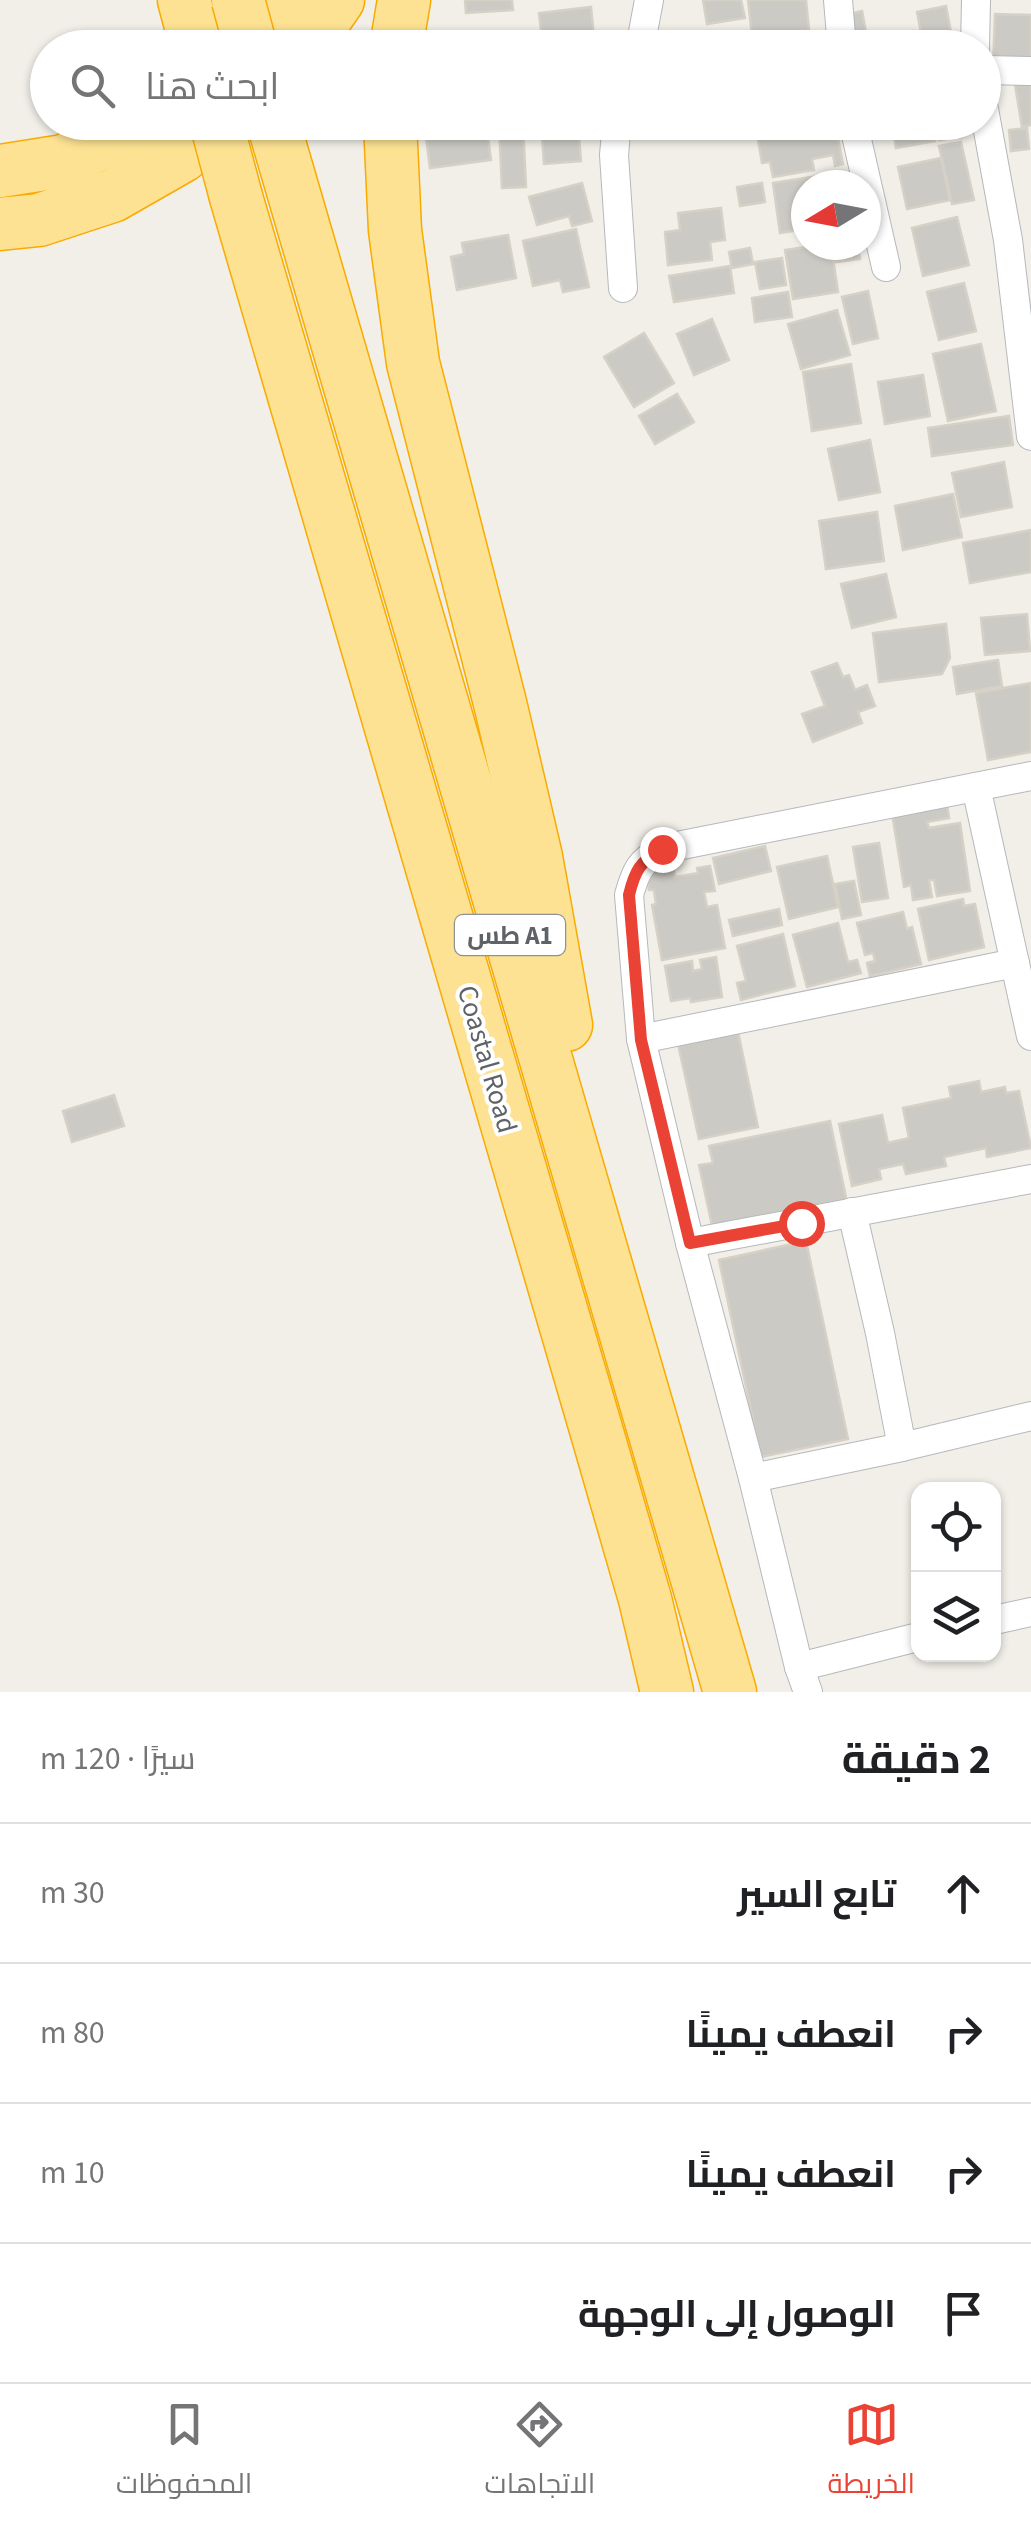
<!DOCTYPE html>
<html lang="ar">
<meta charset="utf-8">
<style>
:root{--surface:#fff;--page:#f2f2f2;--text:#202124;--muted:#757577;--line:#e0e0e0;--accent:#ea4335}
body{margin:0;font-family:"Source Sans 3",Cairo,sans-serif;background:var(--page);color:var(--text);direction:rtl}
.controls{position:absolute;right:30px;bottom:30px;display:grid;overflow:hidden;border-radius:20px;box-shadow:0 2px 8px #0004}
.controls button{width:90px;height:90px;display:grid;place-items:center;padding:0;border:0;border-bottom:2px solid var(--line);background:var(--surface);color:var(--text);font:50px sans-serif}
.compass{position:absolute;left:791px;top:170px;width:90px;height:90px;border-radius:50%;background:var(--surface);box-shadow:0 2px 8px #0004;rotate:260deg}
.stop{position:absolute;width:30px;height:30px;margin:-22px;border:8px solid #ea4335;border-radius:50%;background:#fff}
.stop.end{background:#ea4335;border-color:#fff;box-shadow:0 2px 10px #0008}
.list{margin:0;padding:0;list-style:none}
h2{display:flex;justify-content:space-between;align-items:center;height:130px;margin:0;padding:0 40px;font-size:42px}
h2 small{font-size:32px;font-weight:400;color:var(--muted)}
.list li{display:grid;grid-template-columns:65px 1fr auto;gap:30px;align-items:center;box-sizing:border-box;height:140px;padding:0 40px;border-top:2px solid var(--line)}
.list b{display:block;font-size:38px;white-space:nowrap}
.list em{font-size:32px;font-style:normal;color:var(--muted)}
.icon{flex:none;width:55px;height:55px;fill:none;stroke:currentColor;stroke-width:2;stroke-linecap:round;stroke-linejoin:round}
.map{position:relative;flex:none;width:1031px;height:1692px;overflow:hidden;direction:ltr}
.search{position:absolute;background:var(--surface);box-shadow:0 2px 8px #0004;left:30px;right:30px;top:30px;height:110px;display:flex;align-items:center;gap:25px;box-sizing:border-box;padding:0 35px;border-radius:55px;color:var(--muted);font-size:38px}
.sheet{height:690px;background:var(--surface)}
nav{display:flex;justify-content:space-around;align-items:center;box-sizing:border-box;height:140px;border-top:2px solid var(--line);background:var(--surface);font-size:28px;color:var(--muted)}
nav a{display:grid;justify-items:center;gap:5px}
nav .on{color:var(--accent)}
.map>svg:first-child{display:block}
</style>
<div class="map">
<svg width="1031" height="1692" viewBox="0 0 1031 1692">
<rect width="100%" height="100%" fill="#f1efe8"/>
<!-- building -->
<g fill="#cccac5" stroke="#d6d1c6" stroke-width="2.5">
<path d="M465,0H512L513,10L466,13Z"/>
<path d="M703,0H741L745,18L707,24Z"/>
<path d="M748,0H806L809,30L752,36Z"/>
<path d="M946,6L954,48H924L917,12Z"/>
<path d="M591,7L595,48H543L539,13Z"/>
<path d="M862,11L869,48H847L841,16Z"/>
<path d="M995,14L1031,15V69L993,67Z"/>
<path d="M913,31L917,48H877L875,40Z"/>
<path d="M1031,82V125L1022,127L1015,85Z"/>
<path d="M424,122H486L491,160L430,168Z"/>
<path d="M541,122H578L581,161L544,164Z"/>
<path d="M755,122H835L843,164L835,166L833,155L812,159L814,170L773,177L770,162L762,163Z"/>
<path d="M892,122H932L935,141L896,148Z"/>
<path d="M936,122H960L962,137L939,140Z"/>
<path d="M523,124L526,187L502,188L499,126Z"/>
<path d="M1027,128L1029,149L1011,151L1009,130Z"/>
<path d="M961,142L974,200L952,204L939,146Z"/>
<path d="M941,158L950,200L907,209L898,167Z"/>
<path d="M824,175L825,185H806V229L780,233L773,183Z"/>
<path d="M582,183L592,221L572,226L569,216L537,225L529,197Z"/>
<path d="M762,183L765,202L740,206L737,187Z"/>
<path d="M721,208L725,240L710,242L712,260L668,265L665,232L680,230L678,213Z"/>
<path d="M957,217L969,265L923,276L912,228Z"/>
<path d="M576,229L589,287L563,292L560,280L533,286L523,241Z"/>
<path d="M508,235L516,278L457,290L451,257L464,254L462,243Z"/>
<path d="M818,245H831L838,292L793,299L785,250Z"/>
<path d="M833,245H858L860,259L836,262Z"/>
<path d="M750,248L753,264L732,268L729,252Z"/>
<path d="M782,258L786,285L760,289L755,262Z"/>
<path d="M730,266L734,293L674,302L669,276Z"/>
<path d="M964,283L976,331L939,340L927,292Z"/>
<path d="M868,291L878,338L853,344L842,297Z"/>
<path d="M788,292L792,317L755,322L752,298Z"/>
<path d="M837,310L850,355L801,369L788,324Z"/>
<path d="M712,319L729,360L694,375L677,334Z"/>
<path d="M644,333L674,383L634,407L604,357Z"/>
<path d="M981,344L996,411L948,421L933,354Z"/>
<path d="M851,364L861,423L812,431L803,372Z"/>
<path d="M923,375L930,416L885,424L878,382Z"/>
<path d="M677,394L694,422L655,444L639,416Z"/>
<path d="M1009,416L1013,445L932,456L928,428Z"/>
<path d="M870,440L880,492L839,500L828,449Z"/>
<path d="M1004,462L1012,507L961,517L952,473Z"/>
<path d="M953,494L962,537L903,550L895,506Z"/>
<path d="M877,512L884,561L826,569L819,521Z"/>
<path d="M1031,530V572L970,583L963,543Z"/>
<path d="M886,574L896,617L852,628L841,584Z"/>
<path d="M1027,614L1030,651L985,655L981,618Z"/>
<path d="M946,624L950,658L942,674L879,682L873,633Z"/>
<path d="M998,660L1002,686L957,694L953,667Z"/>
<path d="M837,663L843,677L849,675L855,690L867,685L875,706L858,712L862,723L813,742L802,714L825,706L812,672Z"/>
<path d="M1031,683V752L988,760L976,693Z"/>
<path d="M947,804L949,818L927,822L929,828L960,823L970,891L937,896L934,880H929L932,897L913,900L911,885L904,887L892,813Z"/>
<path d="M879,843L888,898L862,902L853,847Z"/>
<path d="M765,846L771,871L719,884L713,858Z"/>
<path d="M827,856L838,907L789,919L777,867Z"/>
<path d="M710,866L715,891L704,892L707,907L717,905L725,948L662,960L652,905L656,904L654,890H649L646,872L673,867L675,877L698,873L697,868Z"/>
<path d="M854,881L861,915L842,919L835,884Z"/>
<path d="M963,899L964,906L975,904L984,947L929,960L918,909Z"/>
<path d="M779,909L782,925L733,936L729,920Z"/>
<path d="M903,912L907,929L912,927L921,964L870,976L867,963L875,961L873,953L865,955L857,923Z"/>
<path d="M838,923L848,962L857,960L861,973L807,987L793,935Z"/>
<path d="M783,934L795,986L741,1000L737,983L746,981L737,946Z"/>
<path d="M716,957L722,997L691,1002L690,998L671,1001L665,966L692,961L693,971L702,969L700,960Z"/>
<path d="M738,1032L758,1127L699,1139L678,1044Z"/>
<path d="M979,1081L981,1092L1005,1087L1006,1093L1019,1091L1031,1148L987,1157L986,1148L944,1157L946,1166L906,1174L903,1164L879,1169L881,1179L852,1186L839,1124L882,1115L888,1143L909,1138L903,1108L951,1098L949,1087Z"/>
<path d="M114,1095L124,1126L72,1142L63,1111Z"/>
<path d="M830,1121L848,1207L714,1235L699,1165L713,1163L709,1146Z"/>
<path d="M806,1241L848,1439L761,1457L719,1260Z"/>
</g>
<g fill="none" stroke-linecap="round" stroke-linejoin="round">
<defs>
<g id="street">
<path d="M838,0L842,48"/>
<path d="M640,48L649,0"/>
<path d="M975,48L976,0"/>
<path d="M984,70L1031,71"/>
<path d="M984,109L1008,240L1031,436"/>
<path d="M617,122L614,155L623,288"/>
<path d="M853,122L886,267"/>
<path d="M976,787L1031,1036"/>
<path d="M641,1039L1015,963"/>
<path d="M852,1212L880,1333L902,1447"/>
<path d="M690,1243L1031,1179"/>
<path d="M753,1478L902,1447L1031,1416"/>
<path d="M994,1620L1031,1612"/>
<path d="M799,1667L918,1637"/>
<path d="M808,1692L799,1667L753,1478L690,1243L641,1039L629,895C636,870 640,862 662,849L1031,776"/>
</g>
<g id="highway">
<path d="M184,0L197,48"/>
<path d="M239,48L272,17L284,0"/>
<path d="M302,48L315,33L338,0"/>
<path d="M396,48L404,0"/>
<path d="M273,122L730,1692"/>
<path d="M390,122L395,230L413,363L500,703L536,857L566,1025"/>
<path d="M0,171L64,161L145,122"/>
<path d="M236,197L598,1436L645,1599L667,1692"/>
<path d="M0,224L39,220L112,196L182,156L225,122"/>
</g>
</defs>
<!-- street casing -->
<use href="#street" stroke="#b5b8bc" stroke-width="30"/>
<!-- highway casing -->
<use href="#highway" stroke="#f9ab00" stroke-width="55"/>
<!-- street -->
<use href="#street" stroke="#fff" stroke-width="28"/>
<!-- highway -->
<use href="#highway" stroke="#fde293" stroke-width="52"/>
<defs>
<g id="highway-bridge">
<path d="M238,0L251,48"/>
<path d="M216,122L236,197"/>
</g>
</defs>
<!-- highway-bridge casing -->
<use href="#highway-bridge" stroke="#f9ab00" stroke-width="55" stroke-linecap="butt"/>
<!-- highway-bridge -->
<use href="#highway-bridge" stroke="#fde293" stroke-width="52"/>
</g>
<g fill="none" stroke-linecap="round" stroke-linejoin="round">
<!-- route -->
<path stroke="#ea4335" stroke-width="12" d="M662,849C640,862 635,870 629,895L641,1040L690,1243L801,1223"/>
</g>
<g text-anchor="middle" stroke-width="8" stroke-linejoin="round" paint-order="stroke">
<!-- shield labels -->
<rect fill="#fff" stroke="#8f9295" stroke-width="2.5" x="455" y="915" width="110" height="40" rx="8"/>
<g font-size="25" font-weight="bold" fill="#5f6368">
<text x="510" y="944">طس A1</text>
</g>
<!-- street labels -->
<g font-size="28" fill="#5f6368" stroke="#fff">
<text transform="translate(488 1059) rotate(74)" y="10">Coastal Road</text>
</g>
</g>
</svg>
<div class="controls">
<button><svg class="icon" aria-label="locate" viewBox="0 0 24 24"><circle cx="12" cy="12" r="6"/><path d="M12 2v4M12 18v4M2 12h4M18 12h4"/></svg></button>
<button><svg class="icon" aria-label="layers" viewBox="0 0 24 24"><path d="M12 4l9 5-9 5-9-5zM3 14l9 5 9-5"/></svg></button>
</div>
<svg class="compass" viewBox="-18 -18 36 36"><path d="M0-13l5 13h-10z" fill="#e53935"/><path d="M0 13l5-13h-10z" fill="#757577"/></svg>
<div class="stop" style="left:801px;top:1223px"></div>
<div class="stop end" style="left:662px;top:849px"></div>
<div class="search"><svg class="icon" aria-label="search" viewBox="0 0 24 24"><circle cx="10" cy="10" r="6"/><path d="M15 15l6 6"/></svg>ابحث هنا</div>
</div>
<section class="sheet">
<h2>2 دقيقة<small>سيرًا · 120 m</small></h2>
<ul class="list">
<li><svg class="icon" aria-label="ahead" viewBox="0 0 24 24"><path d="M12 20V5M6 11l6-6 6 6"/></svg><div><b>تابع السير</b></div><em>30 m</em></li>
<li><svg class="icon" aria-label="right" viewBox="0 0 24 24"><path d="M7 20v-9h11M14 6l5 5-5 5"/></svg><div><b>انعطف يمينًا</b></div><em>80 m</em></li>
<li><svg class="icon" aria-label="right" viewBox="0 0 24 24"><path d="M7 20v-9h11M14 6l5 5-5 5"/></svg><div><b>انعطف يمينًا</b></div><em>10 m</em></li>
<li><svg class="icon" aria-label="arrive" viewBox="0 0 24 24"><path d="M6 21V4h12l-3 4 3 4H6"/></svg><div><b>الوصول إلى الوجهة</b></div></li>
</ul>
</section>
<nav>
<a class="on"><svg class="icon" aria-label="map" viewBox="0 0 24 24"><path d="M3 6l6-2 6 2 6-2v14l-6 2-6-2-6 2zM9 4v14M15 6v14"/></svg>الخريطة</a>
<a><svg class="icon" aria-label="directions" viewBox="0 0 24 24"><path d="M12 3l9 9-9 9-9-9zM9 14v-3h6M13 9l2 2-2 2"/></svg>الاتجاهات</a>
<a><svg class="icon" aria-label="saved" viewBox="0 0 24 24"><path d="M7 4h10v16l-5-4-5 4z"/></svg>المحفوظات</a>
</nav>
